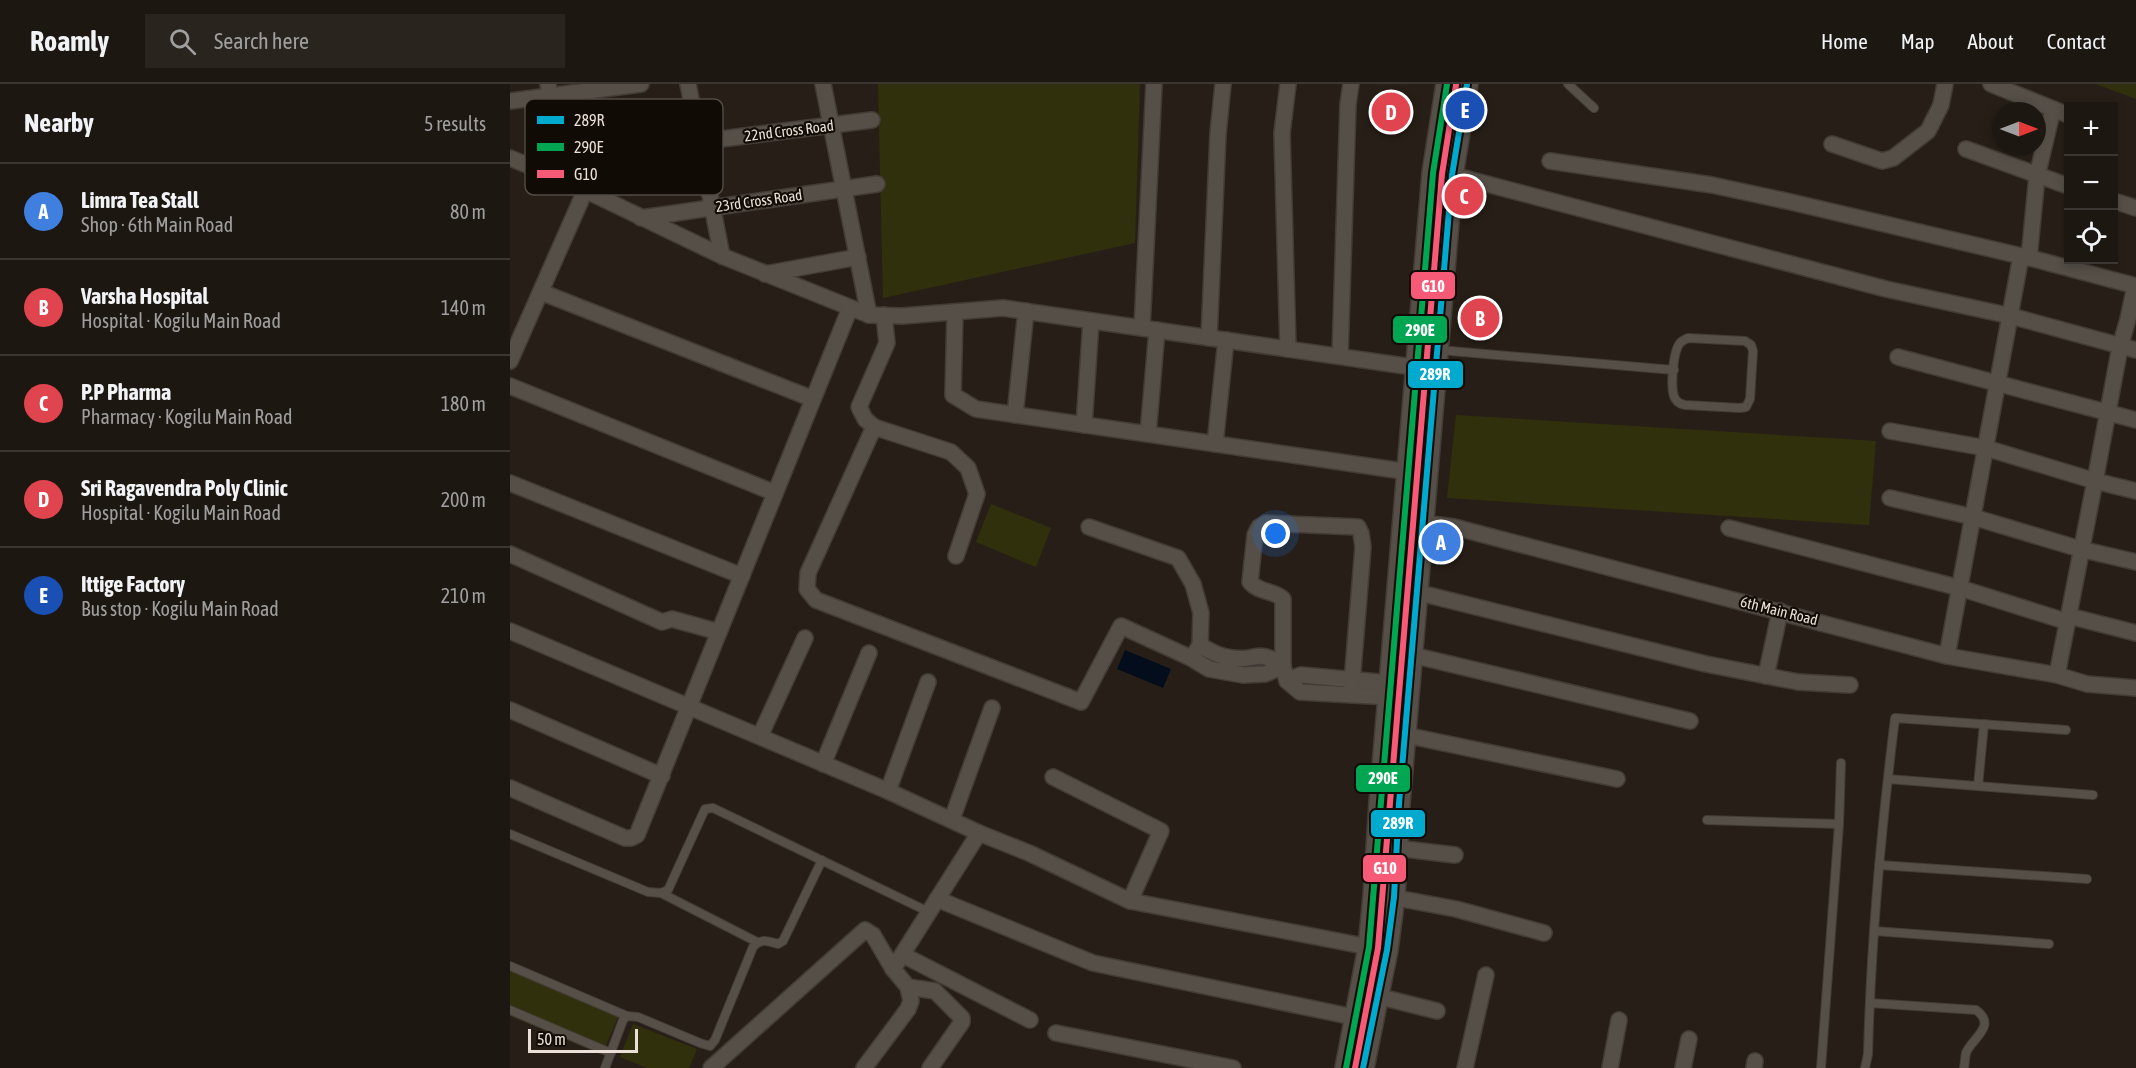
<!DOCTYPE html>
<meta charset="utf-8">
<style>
:root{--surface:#1d1711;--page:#2a241f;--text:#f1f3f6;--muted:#a09f9f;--line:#3b3631;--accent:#b45309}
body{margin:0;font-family:"Asap Condensed",sans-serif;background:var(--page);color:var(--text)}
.controls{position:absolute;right:18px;top:18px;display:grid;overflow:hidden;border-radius:0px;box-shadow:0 3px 9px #0003}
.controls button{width:54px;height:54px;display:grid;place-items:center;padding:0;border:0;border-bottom:2px solid var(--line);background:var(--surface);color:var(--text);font:30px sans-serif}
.compass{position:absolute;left:1482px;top:18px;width:54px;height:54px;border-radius:50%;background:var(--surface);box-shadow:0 3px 9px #0003;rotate:90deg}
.scale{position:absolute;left:18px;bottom:15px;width:110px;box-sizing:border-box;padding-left:6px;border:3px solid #eae0d7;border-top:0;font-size:16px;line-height:21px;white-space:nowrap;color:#eae0d7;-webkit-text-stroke:4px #110b05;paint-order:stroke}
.you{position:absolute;left:766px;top:450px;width:21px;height:21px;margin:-15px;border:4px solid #fff;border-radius:50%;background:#1a73e8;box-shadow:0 0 0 9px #1a73e833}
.badge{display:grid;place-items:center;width:39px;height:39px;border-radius:50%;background:var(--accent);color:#fff;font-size:20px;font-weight:700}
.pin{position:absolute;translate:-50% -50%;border:3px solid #fff;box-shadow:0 2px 6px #0006}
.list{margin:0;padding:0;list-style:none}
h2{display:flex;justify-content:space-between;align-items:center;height:78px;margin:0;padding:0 24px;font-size:26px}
h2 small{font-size:20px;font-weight:400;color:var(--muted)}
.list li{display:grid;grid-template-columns:39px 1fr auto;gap:18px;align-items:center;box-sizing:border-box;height:96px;padding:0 24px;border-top:2px solid var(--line)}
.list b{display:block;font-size:22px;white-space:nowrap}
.list p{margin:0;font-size:20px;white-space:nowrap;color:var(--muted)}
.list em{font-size:20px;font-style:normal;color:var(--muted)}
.icon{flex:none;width:33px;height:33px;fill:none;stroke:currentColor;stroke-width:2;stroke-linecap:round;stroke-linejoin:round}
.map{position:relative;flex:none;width:1626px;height:984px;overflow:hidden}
header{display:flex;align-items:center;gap:36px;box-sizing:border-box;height:84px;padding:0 30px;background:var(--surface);border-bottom:2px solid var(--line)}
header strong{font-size:28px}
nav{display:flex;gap:33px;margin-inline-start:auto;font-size:21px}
.search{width:420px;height:54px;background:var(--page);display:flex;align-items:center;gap:15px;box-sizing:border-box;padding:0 21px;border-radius:0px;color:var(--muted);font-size:22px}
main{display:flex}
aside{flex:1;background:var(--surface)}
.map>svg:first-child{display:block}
</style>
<header>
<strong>Roamly</strong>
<div class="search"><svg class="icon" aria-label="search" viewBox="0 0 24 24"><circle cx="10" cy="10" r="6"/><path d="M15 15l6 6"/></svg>Search here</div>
<nav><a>Home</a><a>Map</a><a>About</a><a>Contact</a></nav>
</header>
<main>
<aside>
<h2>Nearby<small>5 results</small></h2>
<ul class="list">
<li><span class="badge" style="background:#3f7fe0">A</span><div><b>Limra Tea Stall</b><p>Shop · 6th Main Road</p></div><em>80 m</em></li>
<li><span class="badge" style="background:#e0444e">B</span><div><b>Varsha Hospital</b><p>Hospital · Kogilu Main Road</p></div><em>140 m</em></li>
<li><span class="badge" style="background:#e0444e">C</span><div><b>P.P Pharma</b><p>Pharmacy · Kogilu Main Road</p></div><em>180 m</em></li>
<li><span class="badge" style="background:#e0444e">D</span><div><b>Sri Ragavendra Poly Clinic</b><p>Hospital · Kogilu Main Road</p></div><em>200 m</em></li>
<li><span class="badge" style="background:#1a4fb4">E</span><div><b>Ittige Factory</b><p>Bus stop · Kogilu Main Road</p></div><em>210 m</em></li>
</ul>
</aside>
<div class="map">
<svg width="1626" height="984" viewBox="0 0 1626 984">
<rect width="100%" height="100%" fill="#271f17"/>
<!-- green -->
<g fill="#30310c">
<path d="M368,0H630L625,159L373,214Z"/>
<path d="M1586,0H1626V15Z"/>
<path d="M946,331L1366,357L1359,441L937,414Z"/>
<path d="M481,420L541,444L526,483L466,458Z"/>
<path d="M0,880L110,928L92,971L0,932Z"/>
<path d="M123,940L187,965L179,984H137L110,973Z"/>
</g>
<!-- water -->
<path fill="#040d1c" d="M615,566L661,585L653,604L607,585Z"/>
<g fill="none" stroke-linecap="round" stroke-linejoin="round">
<defs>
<g id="lane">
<path d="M1058,0L1084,24"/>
<path d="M1178,254L1235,257L1241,261L1243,267L1240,315L1236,323L1230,324L1175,321C1171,320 1169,320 1166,316C1159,308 1163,268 1170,259C1173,256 1174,256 1178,254Z"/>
<path d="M929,266L1164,286"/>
<path d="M1378,695L1583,711"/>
<path d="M1468,702L1474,640"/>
<path d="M1197,736L1329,740"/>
<path d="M0,750L138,808L151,809L158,806L195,725L203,724L419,828"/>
<path d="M1369,781L1577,795"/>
<path d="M151,809L247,858"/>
<path d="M1364,847L1539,860"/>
<path d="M0,882L117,932"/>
<path d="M1360,919L1466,926C1488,942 1461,955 1456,969C1455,973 1455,979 1454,984"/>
<path d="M0,926L101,969"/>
<path d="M95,984L113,936L117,932L128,933L190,959L200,962L205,956L243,863C251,854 258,857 268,860L273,857L312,776"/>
<path d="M1311,984L1329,740L1331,679"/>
<path d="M1355,984L1358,970C1361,857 1371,746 1385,634L1556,646"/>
</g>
<g id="street">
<path d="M38,0L54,86"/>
<path d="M178,0L212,172"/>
<path d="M313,0L359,231"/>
<path d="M778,0L772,49L778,265"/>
<path d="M1481,0L1558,31"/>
<path d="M0,17L131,0"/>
<path d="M1322,60L1372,77L1383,74L1418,47L1431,21L1435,0"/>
<path d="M1456,65L1558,102"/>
<path d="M0,74L56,97L212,172L359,231L392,232L493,224L916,285"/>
<path d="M52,75L362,36"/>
<path d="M1040,77L1202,101L1281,118L1528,176L1626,202"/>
<path d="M935,89L1376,205L1501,232L1626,266"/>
<path d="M1604,117L1626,124"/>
<path d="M131,134L367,100"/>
<path d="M1519,174L1527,92L1543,25"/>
<path d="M255,190L348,173"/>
<path d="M1625,202L1618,235L1610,263L1585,397L1626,407"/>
<path d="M31,208L303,315"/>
<path d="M445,228L443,311L466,325L899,388"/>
<path d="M632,244L644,0"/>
<path d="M699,254L708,50L713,0"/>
<path d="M830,272L838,20L841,0"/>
<path d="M1388,273L1626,336"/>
<path d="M0,277L75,107"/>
<path d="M0,302L265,409"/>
<path d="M505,331L516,227"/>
<path d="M574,341L581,237"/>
<path d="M364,343L355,335L349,323L377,259L374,231"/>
<path d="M1380,347L1476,364L1585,397L1547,591"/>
<path d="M638,350L647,246"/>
<path d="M705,360L716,256"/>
<path d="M0,399L232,492"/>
<path d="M1380,414L1463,433L1570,465L1626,478"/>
<path d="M914,439L944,443L1437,572L1547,591L1577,600L1626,604"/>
<path d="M579,443L668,474L683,500L691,529L690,561L685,569"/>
<path d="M1219,444L1450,504L1558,538"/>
<path d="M0,470L152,538L162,535L209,548"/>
<path d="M446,472L467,410L458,384L441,368L364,343L298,489L297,505L306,516L571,618L611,542L681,574L699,585L733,591L755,590L773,582C746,563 747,578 722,574C712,573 699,567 690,561"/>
<path d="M898,506L1196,580L1288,598L1340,601"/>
<path d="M1559,532L1626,549"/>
<path d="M0,547L378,707L469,749L519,769L620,817L859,863"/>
<path d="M902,571L1180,637"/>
<path d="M1437,572L1511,172"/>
<path d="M1256,592L1270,527"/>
<path d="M777,597L791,591L880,599"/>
<path d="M841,611L853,463L851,449L848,443L756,439L749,443L745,451L740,498C749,509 764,506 773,515V582L777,597L790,608L879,613"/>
<path d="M0,626L152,692"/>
<path d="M895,651L1107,695"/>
<path d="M250,652L295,554"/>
<path d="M313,680L359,569"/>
<path d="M543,693L651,747L620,817"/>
<path d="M0,704L115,754H121L127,751L340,224"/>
<path d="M378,707L418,598"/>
<path d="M442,735L482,624"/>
<path d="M886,764L945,771"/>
<path d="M876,812L946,825L1034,849"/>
<path d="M427,815L583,879L853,935"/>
<path d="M393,871L520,936"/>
<path d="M383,885L469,749"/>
<path d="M867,912L927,927"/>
<path d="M546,949L723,984"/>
<path d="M201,984L355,846L363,851L383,885L398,903L425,907L452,934V938L420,984"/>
<path d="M354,984L398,925L401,917L398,903"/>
<path d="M955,984L976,891"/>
<path d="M1100,984L1109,936"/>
<path d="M1173,984L1179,955"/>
<path d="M1244,984L1245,977"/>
</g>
<g id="secondary">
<path d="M836,984L859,863L864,812L870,718L923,89L937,0"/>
<path d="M853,984L877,866L884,813L889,720L942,91L957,0"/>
</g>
</defs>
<!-- lane casing -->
<use href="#lane" stroke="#433c36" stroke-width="10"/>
<!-- street casing -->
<use href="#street" stroke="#433c36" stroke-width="18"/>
<!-- secondary casing -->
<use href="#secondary" stroke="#433c36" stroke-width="24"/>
<!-- lane -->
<use href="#lane" stroke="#554f48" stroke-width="8"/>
<!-- street -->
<use href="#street" stroke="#554f48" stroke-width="15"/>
<!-- secondary -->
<use href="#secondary" stroke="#554f48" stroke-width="21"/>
<defs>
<path id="bus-1" d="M853,984L877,866L884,813L889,720L942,91L957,0"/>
<path id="bus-2" d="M836,984L859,863L923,89L937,0"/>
<path id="bus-3" d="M845,984L868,864L932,90L946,1"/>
</defs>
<!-- bus-1 casing -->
<use href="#bus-1" stroke="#110b05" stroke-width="10"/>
<!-- bus-2 casing -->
<use href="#bus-2" stroke="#110b05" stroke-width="10"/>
<!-- bus-3 casing -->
<use href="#bus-3" stroke="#110b05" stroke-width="10"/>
<!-- bus-1 -->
<use href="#bus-1" stroke="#00a9ce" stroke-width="6"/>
<!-- bus-2 -->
<use href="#bus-2" stroke="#00a651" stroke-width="6"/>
<!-- bus-3 -->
<use href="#bus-3" stroke="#f75a77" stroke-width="6"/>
</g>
<g text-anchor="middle" stroke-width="4.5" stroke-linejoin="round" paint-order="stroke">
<!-- street labels -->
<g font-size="15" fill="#eae0d7" stroke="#110b05">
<text transform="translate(279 47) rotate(-7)" y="5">22nd Cross Road</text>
<text transform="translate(249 117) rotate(-8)" y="5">23rd Cross Road</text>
<text transform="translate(1269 527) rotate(14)" y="5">6th Main Road</text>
</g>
</g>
<!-- legend -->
<rect x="15" y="15" width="198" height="96" rx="9" fill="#110b05" stroke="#524b44" stroke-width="1.5"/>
<rect x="27" y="32" width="27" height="8" fill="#00a9ce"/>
<rect x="27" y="59" width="27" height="8" fill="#00a651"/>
<rect x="27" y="86" width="27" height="8" fill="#f75a77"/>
<g font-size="16" fill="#eae0d7">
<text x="64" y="42">289R</text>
<text x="64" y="69">290E</text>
<text x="64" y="96">G10</text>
</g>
<g stroke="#110b05" stroke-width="2">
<rect x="900" y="187" width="46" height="29" rx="6" fill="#f75a77"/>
<rect x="882" y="231" width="56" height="29" rx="6" fill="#00a651"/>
<rect x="897" y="276" width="57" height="29" rx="6" fill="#00a9ce"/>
<rect x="845" y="680" width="56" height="29" rx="6" fill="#00a651"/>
<rect x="860" y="725" width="56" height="29" rx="6" fill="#00a9ce"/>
<rect x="852" y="770" width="45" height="29" rx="6" fill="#f75a77"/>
</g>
<g font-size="16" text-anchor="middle" font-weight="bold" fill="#fff">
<text x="923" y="208">G10</text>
<text x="910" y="252">290E</text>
<text x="925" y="296">289R</text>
<text x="873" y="700">290E</text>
<text x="888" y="745">289R</text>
<text x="875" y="790">G10</text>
</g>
</svg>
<div class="controls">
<button>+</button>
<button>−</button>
<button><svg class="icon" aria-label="locate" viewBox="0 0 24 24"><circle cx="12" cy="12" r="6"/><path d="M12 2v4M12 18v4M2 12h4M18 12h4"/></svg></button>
</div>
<svg class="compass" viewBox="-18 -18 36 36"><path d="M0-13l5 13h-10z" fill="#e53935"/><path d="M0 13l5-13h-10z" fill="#a09f9f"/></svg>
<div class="scale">50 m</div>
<div class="you"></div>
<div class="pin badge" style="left:931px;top:458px;background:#3f7fe0">A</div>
<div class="pin badge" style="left:970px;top:234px;background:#e0444e">B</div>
<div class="pin badge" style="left:954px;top:112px;background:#e0444e">C</div>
<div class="pin badge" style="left:881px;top:28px;background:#e0444e">D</div>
<div class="pin badge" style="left:955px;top:26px;background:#1a4fb4">E</div>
</div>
</main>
